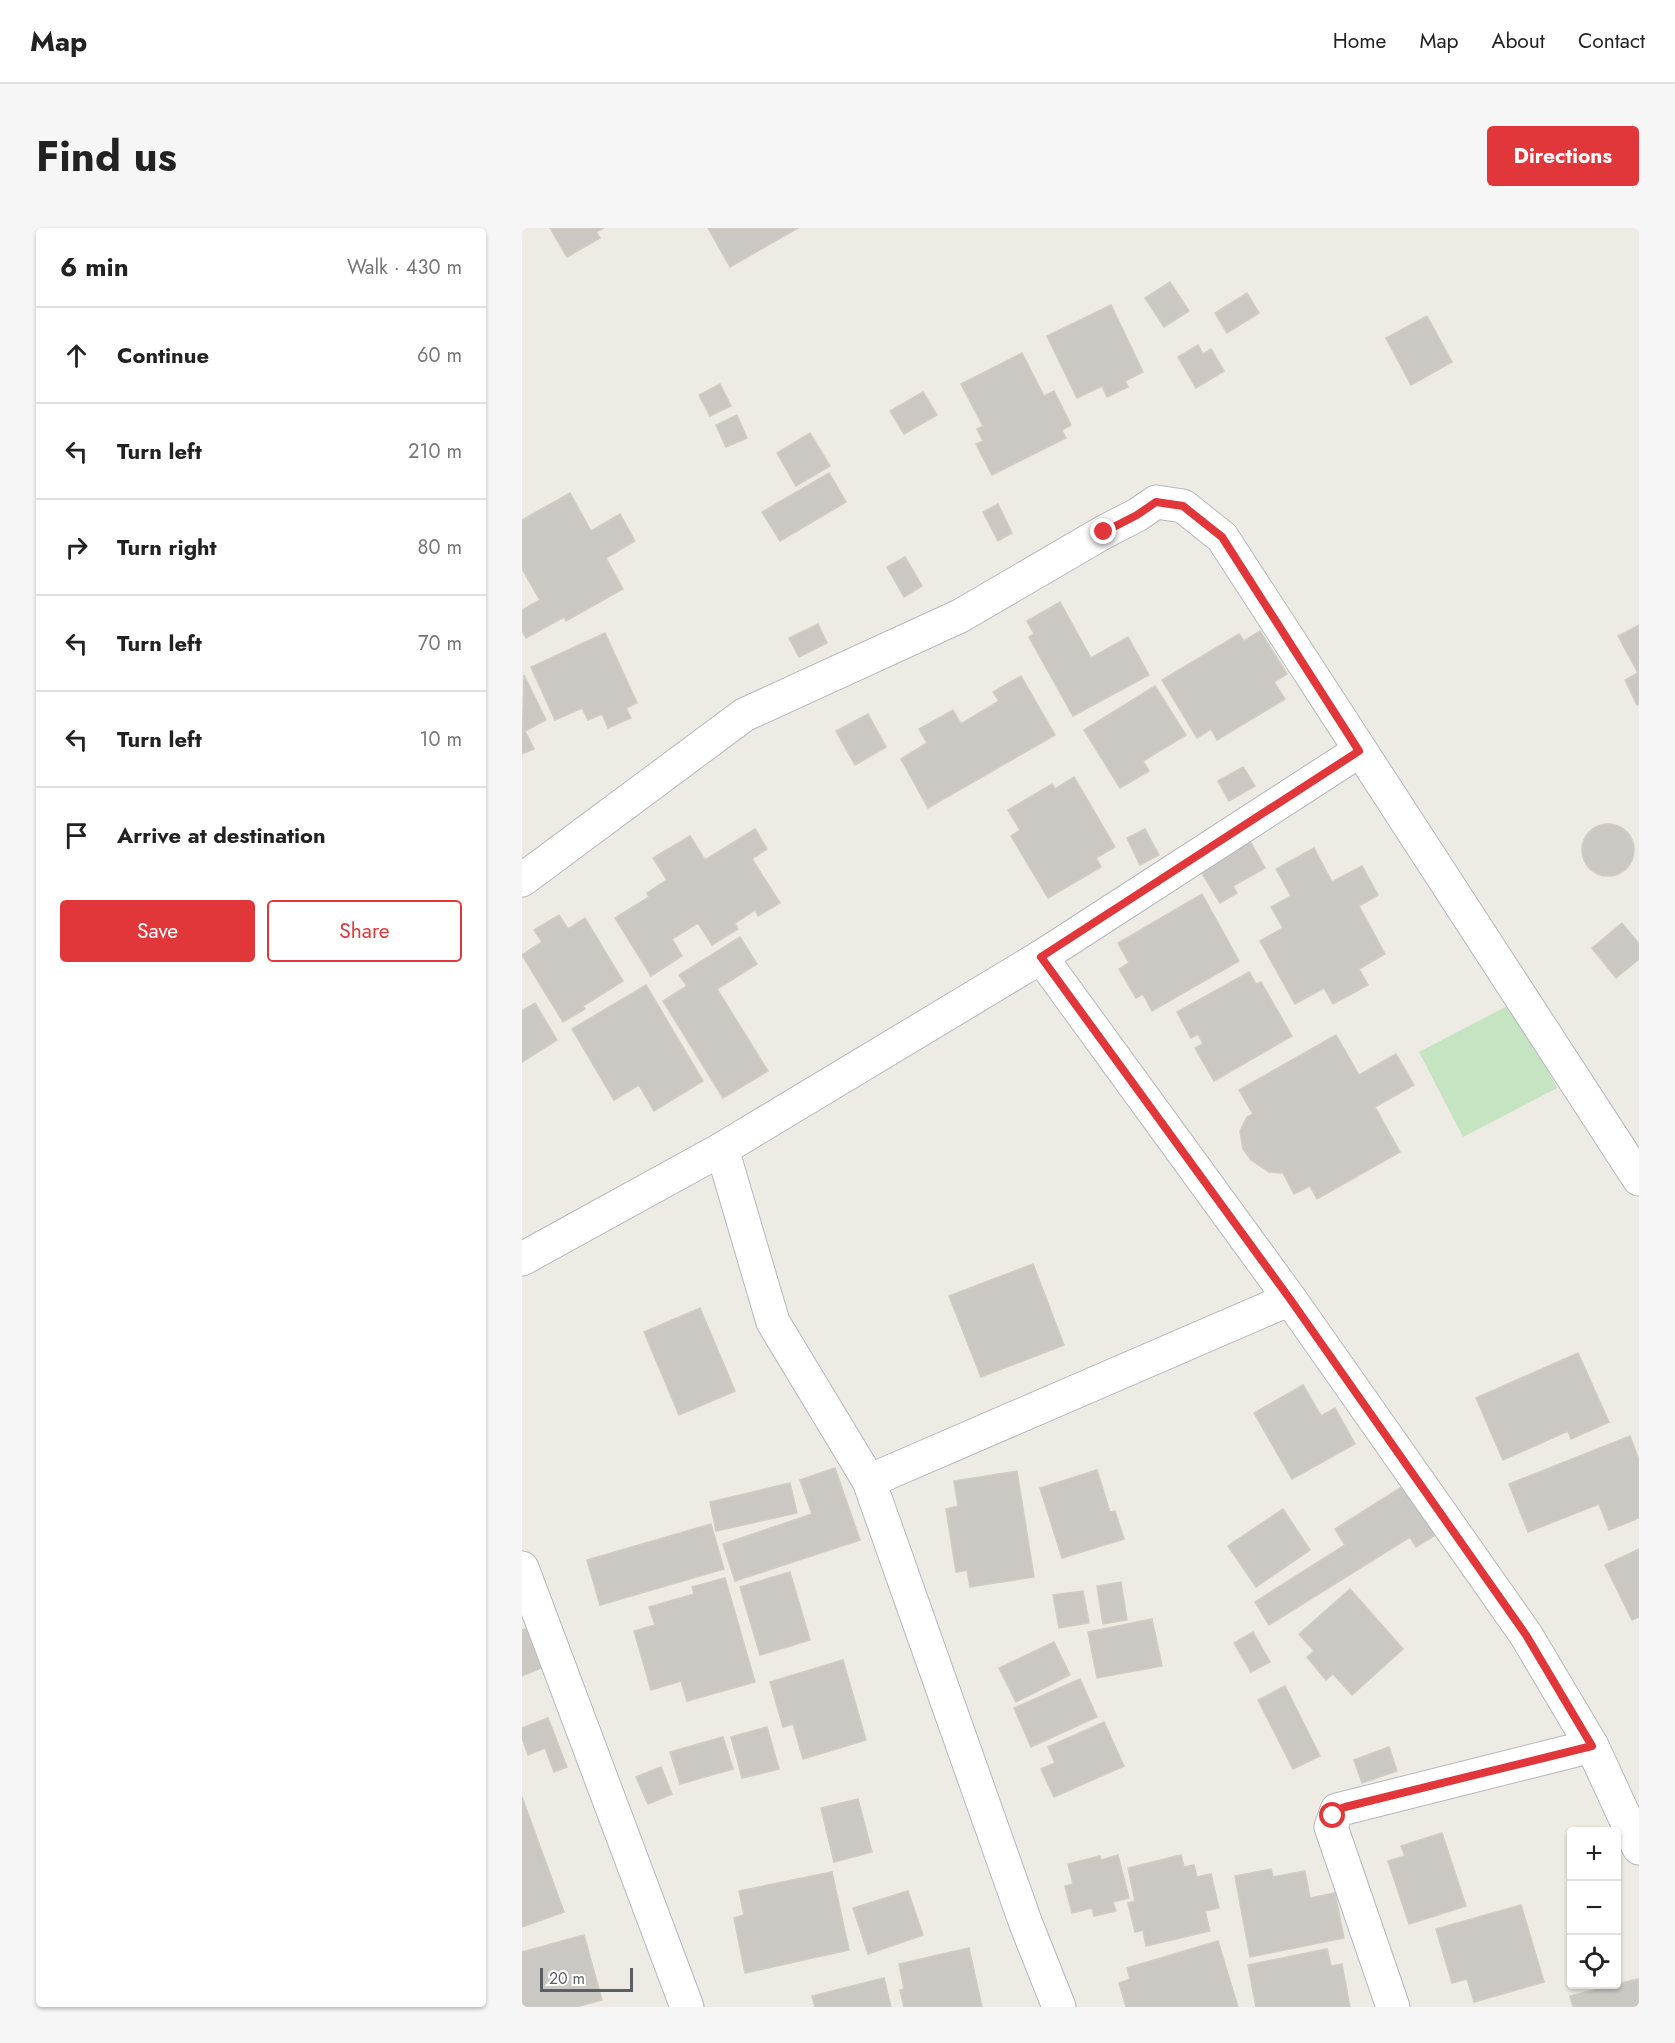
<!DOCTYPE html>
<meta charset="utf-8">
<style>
:root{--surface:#fff;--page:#f6f6f6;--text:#222;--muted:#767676;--line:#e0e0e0;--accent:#e1373a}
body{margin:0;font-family:Jost,sans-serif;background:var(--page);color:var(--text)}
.controls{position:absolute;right:18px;bottom:18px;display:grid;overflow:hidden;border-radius:6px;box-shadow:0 2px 4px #0004}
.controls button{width:54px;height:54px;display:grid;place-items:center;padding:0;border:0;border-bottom:2px solid var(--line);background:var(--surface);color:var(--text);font:30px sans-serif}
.scale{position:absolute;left:18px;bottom:15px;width:93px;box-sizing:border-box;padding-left:6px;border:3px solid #5c6064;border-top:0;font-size:16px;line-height:21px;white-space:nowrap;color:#5c6064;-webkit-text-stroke:4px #fff;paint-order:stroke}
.stop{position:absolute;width:18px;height:18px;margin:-14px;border:4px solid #e1373a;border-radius:50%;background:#fff}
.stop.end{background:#e1373a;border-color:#fff;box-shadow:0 2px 6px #0008}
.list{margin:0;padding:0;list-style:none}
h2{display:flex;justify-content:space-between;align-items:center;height:78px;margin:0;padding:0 24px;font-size:26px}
h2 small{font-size:20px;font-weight:400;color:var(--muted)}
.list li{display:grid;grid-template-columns:39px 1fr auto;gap:18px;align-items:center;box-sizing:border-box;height:96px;padding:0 24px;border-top:2px solid var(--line)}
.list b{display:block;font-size:22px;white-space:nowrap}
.list em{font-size:20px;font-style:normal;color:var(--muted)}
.actions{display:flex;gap:12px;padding:18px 24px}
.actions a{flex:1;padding:14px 0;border:2px solid var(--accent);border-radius:6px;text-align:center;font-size:21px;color:var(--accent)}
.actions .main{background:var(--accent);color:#fff}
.icon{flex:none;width:33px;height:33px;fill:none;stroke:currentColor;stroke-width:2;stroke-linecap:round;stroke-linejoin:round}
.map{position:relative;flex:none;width:1117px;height:1779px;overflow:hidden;border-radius:6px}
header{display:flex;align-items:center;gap:36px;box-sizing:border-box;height:84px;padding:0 30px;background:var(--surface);border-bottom:2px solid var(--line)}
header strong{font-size:28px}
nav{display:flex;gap:33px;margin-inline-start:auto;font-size:21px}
.intro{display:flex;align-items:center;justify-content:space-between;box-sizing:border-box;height:144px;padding:0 36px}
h1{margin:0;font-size:42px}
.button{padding:15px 27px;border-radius:6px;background:var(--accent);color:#fff;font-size:21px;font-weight:700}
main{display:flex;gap:36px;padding:0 36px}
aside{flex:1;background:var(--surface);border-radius:6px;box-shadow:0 2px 4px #0004}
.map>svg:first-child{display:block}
</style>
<header>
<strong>Map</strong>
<nav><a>Home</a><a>Map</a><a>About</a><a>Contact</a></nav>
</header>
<div class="intro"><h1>Find us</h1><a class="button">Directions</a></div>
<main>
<aside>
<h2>6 min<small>Walk · 430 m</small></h2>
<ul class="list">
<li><svg class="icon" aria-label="ahead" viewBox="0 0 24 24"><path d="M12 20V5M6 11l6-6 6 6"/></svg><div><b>Continue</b></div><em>60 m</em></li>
<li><svg class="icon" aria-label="left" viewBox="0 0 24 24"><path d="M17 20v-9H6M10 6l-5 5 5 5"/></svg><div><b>Turn left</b></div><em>210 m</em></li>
<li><svg class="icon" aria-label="right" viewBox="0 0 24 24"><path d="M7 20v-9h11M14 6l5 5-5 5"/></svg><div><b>Turn right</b></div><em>80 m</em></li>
<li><svg class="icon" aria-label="left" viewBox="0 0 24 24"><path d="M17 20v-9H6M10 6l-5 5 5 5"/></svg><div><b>Turn left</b></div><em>70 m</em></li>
<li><svg class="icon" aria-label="left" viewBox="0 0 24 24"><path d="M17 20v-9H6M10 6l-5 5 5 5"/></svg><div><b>Turn left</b></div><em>10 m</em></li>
<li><svg class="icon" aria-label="arrive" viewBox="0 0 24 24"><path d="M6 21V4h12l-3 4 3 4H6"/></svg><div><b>Arrive at destination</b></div></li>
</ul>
<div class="actions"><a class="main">Save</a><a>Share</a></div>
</aside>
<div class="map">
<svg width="1117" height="1779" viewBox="0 0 1117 1779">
<rect width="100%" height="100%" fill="#eeebe4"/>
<!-- green -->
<path fill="#c5e4c1" d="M991,775L1035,860L941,909L897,824Z"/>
<!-- building -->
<g fill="#cbc7c3" stroke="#d2ccc2" stroke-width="1.5">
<path d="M28,0H82L74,4L78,10L45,29Z"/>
<path d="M186,0H276L208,39Z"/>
<path d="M648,54L667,83L642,99L623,70Z"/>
<path d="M725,65L737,85L705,105L693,85Z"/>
<path d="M589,77L621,144L603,153L606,159L585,169L580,158L555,170L525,108Z"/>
<path d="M905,88L930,134L889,157L864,110Z"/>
<path d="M676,117L681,126L689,121L702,143L674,160L656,129Z"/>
<path d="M500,125L522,168L532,163L549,197L540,202L544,210L470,247L454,216L461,213L455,201L461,198L439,156Z"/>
<path d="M198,156L209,178L188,188L177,167Z"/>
<path d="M401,164L415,187L382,206L368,183Z"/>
<path d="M215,187L225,210L204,219L194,197Z"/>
<path d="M288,205L308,238L274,258L255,225Z"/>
<path d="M307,245L324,274L258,313L240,284Z"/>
<path d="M48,265L69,303L98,286L113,313L84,330L101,361L44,393L42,389L4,410L0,402V382L18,372L0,341V292Z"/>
<path d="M476,276L490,305L476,313L461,284Z"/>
<path d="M383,329L400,358L382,369L365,339Z"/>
<path d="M538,374L569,430L606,409L627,447L551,488L507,409L512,406L505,393Z"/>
<path d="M296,396L305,415L277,429L267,410Z"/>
<path d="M1117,397V476L1115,477L1103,452L1116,445L1096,408Z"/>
<path d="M738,403L765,446L752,454L763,471L695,512L689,501L675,510L640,452L717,406L722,413Z"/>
<path d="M83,405L115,475L104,480L109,490L86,500L80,486L66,492L60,480L33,492L9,439Z"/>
<path d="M2,447L24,492L3,503L12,521L0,526Z"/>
<path d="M499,448L533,507L406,580L379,531L405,515L397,501L431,482L439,496L477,473L471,464Z"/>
<path d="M633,458L664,507L621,533L627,543L598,560L562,502Z"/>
<path d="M346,486L364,519L333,537L314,503Z"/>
<path d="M721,539L733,558L707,573L696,553Z"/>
<path d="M552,549L593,619L574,630L579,639L526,670L489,608L498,602L486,582L530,556L533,561Z"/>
<circle cx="1086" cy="622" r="26"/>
<path d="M233,601L245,621L230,631L258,675L236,688L233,682L213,695L216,701L190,717L176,695L150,711L160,728L129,748L93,690L127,669L125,665L145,652L131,630L168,608L183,632Z"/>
<path d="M623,601L637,627L618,637L605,610Z"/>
<path d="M728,613L743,640L711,658L715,665L698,675L678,642Z"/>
<path d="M792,620L810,654L840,638L856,667L837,678L863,726L837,741L846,757L811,776L802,760L773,776L738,713L761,700L749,679L769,668L754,641Z"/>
<path d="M680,666L717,733L630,783L621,766L614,770L597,741L607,735L596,715Z"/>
<path d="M37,687L46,701L63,690L101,753L61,778L63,781L41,794L0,727L20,714L12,702Z"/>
<path d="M1100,695L1117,716V731L1094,750L1070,720Z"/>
<path d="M218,709L235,736L195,761L246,843L201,870L141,773L165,758L157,747Z"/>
<path d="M727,744L734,756L739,754L770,808L692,853L673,820L681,816L676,806L669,810L655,784Z"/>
<path d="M124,757L181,853L132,883L117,857L92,872L50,801Z"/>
<path d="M13,775L35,812L0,834V783Z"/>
<path d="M814,807L837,847L874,826L892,857L853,879L878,924L795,971L788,958L772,966L761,945L747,944L729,932L721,921L718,903L725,889L731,886L717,862Z"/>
<path d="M511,1036L542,1117L459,1149L427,1068Z"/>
<path d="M178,1080L213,1163L157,1187L122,1104Z"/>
<path d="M1056,1125L1087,1194L1049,1211L1046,1203L981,1232L954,1170Z"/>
<path d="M781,1157L799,1188L813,1180L833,1216L770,1251L732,1185Z"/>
<path d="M1108,1208L1117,1232V1290L1087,1302L1077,1276L1006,1304L987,1256Z"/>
<path d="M313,1240L338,1312L213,1353L201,1316L290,1286L278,1252Z"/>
<path d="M575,1242L588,1284L593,1283L602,1311L540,1330L518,1260Z"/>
<path d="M495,1243L512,1349L448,1359L445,1342L434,1344L424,1281L436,1278L432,1253Z"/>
<path d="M268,1255L275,1285L194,1303L188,1274Z"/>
<path d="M886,1255L917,1305L894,1319L888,1309L747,1397L733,1374L823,1317L813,1301Z"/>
<path d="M761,1281L788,1322L734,1359L706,1318Z"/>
<path d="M189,1296L202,1341L78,1377L65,1332Z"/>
<path d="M1117,1321V1389L1110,1392L1083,1337Z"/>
<path d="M268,1344L288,1412L238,1427L218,1359Z"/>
<path d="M203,1350L233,1454L165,1473L159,1453L129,1462L112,1403L133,1397L127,1379L172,1366L170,1359Z"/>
<path d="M599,1354L605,1392L581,1396L575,1358Z"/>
<path d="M828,1361L881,1421L830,1467L811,1446L804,1452L785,1429L792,1423L777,1406Z"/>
<path d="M561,1363L567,1395L537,1400L531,1367Z"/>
<path d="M630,1391L640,1438L575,1450L566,1404Z"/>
<path d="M4,1401L19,1440L0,1448V1402Z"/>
<path d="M731,1404L748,1434L729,1444L712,1415Z"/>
<path d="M532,1414L548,1447L494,1474L477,1440Z"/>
<path d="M321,1432L344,1512L281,1531L271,1496L261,1499L248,1454Z"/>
<path d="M558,1451L575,1489L509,1519L492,1480Z"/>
<path d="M763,1458L798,1528L771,1541L736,1472Z"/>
<path d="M26,1490L45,1539L32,1544L23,1520L6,1527L0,1510V1500Z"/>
<path d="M582,1494L602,1538L532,1569L519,1541L533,1535L526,1519Z"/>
<path d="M245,1499L257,1541L220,1550L209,1509Z"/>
<path d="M201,1509L211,1541L158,1556L148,1524Z"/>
<path d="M867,1519L875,1543L840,1555L832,1532Z"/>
<path d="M139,1539L150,1566L126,1576L114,1549Z"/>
<path d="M0,1569L42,1684L0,1699Z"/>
<path d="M336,1571L350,1624L312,1634L299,1580Z"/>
<path d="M920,1605L944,1678L887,1696L866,1633L883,1628L879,1618Z"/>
<path d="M596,1627L607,1670L591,1674L594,1683L572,1688L570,1680L550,1685L543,1658L551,1656L546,1636L578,1628L579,1632Z"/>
<path d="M659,1627L662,1639L672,1637L675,1649L689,1646L697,1680L683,1683L688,1703L624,1718L621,1702L613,1704L606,1675L613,1673L606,1640Z"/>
<path d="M749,1641L751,1649L783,1643L788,1670L813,1665L822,1710L728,1729L713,1648Z"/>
<path d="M310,1644L327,1722L223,1745L212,1690L222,1687L217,1663Z"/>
<path d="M386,1663L401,1707L346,1726L331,1680Z"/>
<path d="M999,1677L1022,1754L952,1774L945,1751L930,1755L914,1701Z"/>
<path d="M62,1707L80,1772L54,1779H0V1724Z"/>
<path d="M696,1713L716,1779H604L597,1755L608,1751L605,1740Z"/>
<path d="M447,1720L460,1779H382L378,1762L382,1761L377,1736Z"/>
<path d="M805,1721L809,1738L820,1736L828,1779H734L726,1737Z"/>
<path d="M362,1750L369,1779H293L290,1768Z"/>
<path d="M1116,1751L1117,1779H1051L1048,1768Z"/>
</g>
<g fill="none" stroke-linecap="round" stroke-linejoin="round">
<defs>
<g id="minor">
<path d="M0,652L222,487L438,388L582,304L615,287L634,274L661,278L700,309L1117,951"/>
<path d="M519,729L768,1071L1004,1407L1070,1518L1117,1620"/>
<path d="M200,921L251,1094L347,1253L504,1696L537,1779"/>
<path d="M0,1031L200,921L519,729L837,523"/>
<path d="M347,1253L768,1071"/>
<path d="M0,1340L165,1779"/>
<path d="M871,1779L809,1599L815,1582L1070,1518"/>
</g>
</defs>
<!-- minor casing -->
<use href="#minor" stroke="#b4b7ba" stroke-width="35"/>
<!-- minor -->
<use href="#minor" stroke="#fff" stroke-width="33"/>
</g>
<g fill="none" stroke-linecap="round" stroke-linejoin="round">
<!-- route -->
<path stroke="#e1373a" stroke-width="8" d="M582,304L615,287L634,274L661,278L700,309L837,523L519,729L768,1071L1004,1407L1070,1518L823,1579L815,1582L811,1588"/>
</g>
</svg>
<div class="controls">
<button>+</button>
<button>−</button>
<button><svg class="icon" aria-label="locate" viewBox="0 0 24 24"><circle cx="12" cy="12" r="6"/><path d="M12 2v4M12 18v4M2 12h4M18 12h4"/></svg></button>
</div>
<div class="scale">20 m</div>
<div class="stop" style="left:811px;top:1588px"></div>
<div class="stop end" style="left:582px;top:304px"></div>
</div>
</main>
